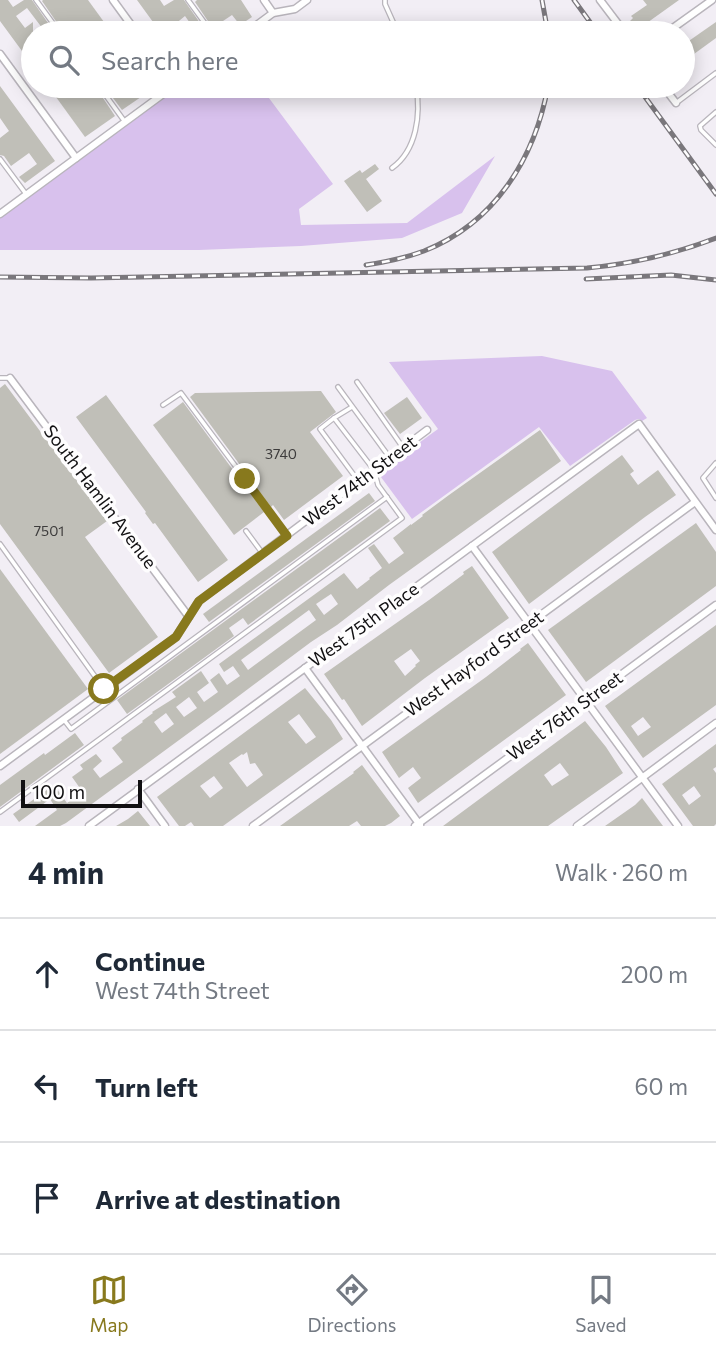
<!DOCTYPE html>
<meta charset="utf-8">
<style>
:root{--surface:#fff;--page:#f2f2f3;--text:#1f2937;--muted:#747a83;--line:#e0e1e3;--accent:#88791d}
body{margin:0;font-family:Commissioner,sans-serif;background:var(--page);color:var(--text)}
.scale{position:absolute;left:21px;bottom:18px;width:121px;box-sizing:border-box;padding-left:7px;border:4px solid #111012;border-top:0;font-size:19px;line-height:24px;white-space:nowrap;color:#111012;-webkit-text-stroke:5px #fefdfe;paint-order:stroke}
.stop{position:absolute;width:21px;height:21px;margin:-16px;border:5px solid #88791d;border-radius:50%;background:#fff}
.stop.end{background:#88791d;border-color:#fff;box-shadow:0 2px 7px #0008}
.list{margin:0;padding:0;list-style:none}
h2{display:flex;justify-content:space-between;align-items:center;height:91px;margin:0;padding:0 28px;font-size:30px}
h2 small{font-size:23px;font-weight:400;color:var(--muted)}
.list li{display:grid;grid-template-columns:46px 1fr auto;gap:21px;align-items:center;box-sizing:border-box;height:112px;padding:0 28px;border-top:2px solid var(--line)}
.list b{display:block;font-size:26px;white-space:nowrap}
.list p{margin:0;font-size:23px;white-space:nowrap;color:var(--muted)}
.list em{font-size:23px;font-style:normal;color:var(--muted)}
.icon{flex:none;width:38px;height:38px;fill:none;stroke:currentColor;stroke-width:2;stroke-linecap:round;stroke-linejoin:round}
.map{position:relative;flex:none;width:716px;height:826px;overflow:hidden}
.search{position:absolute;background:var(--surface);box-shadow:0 4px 18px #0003;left:21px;right:21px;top:21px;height:77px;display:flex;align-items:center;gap:18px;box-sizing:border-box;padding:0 24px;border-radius:38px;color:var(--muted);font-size:26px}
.sheet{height:427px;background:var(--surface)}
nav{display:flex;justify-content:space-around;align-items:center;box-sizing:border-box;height:98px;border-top:2px solid var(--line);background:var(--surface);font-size:19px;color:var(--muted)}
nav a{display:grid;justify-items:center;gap:4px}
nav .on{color:var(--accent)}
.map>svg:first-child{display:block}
</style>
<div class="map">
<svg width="716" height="826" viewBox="0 0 716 826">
<rect width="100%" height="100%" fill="#f2eef5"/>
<!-- green -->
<g fill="#d8c1ed">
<path d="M179,86H260L333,184L299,209L301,225L407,223L495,156L462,213L402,238L301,246L199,250H0V216Z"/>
<path d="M542,356L612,371L647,418L642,421L639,419L635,420L570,466L539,427L412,519L378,473L438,429L389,362Z"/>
</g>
<!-- building -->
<g fill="#c0bfb8" fill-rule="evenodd">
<path d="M0,0H8L13,7L24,0H32L55,33H46L27,8L16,16L25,28L33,22V66L0,21Z"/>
<path d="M43,0H88L112,33H64L42,1Z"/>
<path d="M137,0H160L164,6L174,0H184L207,33H197L185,16L174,25L180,33H161Z"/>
<path d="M197,0H241L252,17L240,25L232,15L220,23L227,33H216L195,2Z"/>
<path d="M643,0H679L637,30L630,21L633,18L631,16L647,5Z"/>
<path d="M716,22V38L683,62V45Z"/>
<path d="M0,86L55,161L25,183L19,177L37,164L29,153L11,166L4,156L0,155V138L9,131L0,118Z"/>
<path d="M48,86H95L115,116L85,137Z"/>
<path d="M104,86H157L122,110Z"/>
<path d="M375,164L379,169L366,179L382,201L367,212L344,181L360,170L362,173Z"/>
<path d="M5,384L107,521L85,537L158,637L109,673L0,524V388Z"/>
<path d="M321,391L336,412L310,432L343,476L284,520L273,505L271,507L190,397L195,393Z"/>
<path d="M106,395L228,560L198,582L155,523L153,524L145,513L146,512L76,417Z"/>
<path d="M407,397L422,418L400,434L384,413Z"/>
<path d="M183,402L264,512L234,535L153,425Z"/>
<path d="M540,430L561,461L389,585L337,625L311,642L220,710L66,823L60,826H35L57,810L50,799L19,822L13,814L54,785L67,803L79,794L82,791L72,777L83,769L80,765L96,754L102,761L93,769L100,778L123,762L112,748L122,740L121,738L143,722L142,721L153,713L152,712L176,697L172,692L201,671L209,683L197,692L204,702L218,692L210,680L219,673L227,685L240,676L233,666L224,672L219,664L344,573L357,589L370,579L369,578L382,568L368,548L374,544L389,564L404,553L393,538L411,524V525L423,516L422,515L449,495ZM331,594L338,604L324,615L316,604ZM309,610L316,620L248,670L241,660ZM189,697L197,708L184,717L176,707ZM166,713L174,724L162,733L154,722Z"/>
<path d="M622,455L634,471L630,474L638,485L658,470L676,495L645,517L529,604L492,552Z"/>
<path d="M369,493L375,501L209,622L203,614Z"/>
<path d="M380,508L390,521L248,625L243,618L229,628L234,636L127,714L117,700Z"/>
<path d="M696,523L716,552V586L586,682L548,630Z"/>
<path d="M472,566L509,618L425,678L362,726L344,699L342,700L324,674L429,600L464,574L463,572ZM411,649L420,661L415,665L416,666L405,676L394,661Z"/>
<path d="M0,569L88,689L0,754Z"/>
<path d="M716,625V705L643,758L605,706ZM643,717L651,727L638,736L631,726Z"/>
<path d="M528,643L566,695L418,803L408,788L421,778L413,767L399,778L382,752L486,677L521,650L520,649Z"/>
<path d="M305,688L331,720L343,739L223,826H194L191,822L185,826H179L157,797ZM299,714L316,737L306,744L288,722ZM247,752L250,764L255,763L263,775L247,787L229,763L242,754L243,755ZM214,776L223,788L210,798L200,786Z"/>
<path d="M585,721L606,747L623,773L548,826H443ZM560,763L569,775L552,786L544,775Z"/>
<path d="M75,733L84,745L0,807V785L44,753L45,755Z"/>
<path d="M716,744V767L713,769L716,773V824L714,826H693L662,784ZM694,786L701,796L689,805L682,795Z"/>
<path d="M362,765L400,816L391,823L385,826H361L357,821L349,826H280L354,773L353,772Z"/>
<path d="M642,798L663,826H605L635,805Z"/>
<path d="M138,811L150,826H116L128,819Z"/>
</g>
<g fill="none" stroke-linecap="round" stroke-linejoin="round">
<defs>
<g id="service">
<path d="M36,0L60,33"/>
<path d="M188,0L212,33"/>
<path d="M385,0V4L398,33"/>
<path d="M99,86L125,122"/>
<path d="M676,103L716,73"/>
<path d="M716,112L700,126L701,130L716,145"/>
<path d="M0,159L26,194"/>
<path d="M392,168C417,150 421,114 416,86"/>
<path d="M0,378H10"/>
<path d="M357,382L404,449"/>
<path d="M338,387L390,458"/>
<path d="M163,405L181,393L286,534"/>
<path d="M334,418L320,429L359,482"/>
<path d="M716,463L703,478L716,498"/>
<path d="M246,531L263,554"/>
<path d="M0,544L104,689"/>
<path d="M64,720L71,729L387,497"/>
<path d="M0,812L402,518L378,485L374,470L334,418L352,407"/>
</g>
<g id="minor">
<path d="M113,0L137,33"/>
<path d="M264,0L273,13"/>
<path d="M600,0L625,33"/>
<path d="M246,33L273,13L295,9L307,0"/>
<path d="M666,33L712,0"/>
<path d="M0,54L76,158"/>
<path d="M663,86L676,103"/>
<path d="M0,214L174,86"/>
<path d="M10,378L189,617"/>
<path d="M472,546L678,826"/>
<path d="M305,668L420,825"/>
<path d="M0,766L176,637L199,601L427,430"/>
<path d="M138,789L165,826"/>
<path d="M89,826L639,424L716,530"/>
<path d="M253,826L695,502"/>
<path d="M415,826L716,605"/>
<path d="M577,826L716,723"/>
</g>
</defs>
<!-- service casing -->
<use href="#service" stroke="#b9b5bc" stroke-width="6"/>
<!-- minor casing -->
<use href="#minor" stroke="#b9b5bc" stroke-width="9"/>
<!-- service -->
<use href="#service" stroke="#fff" stroke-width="3.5"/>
<!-- minor -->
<use href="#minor" stroke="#fff" stroke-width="6"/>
<defs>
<g id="rail">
<path d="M542,0L548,33"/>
<path d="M574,0L598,33"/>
<path d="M637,86L716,194"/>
<path d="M366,265C386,262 405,258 424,251C495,223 535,158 548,86"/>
<path d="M0,277L91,278L587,268C632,264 674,254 716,238"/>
<path d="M586,279L671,275L716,280"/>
</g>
</defs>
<!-- rail casing -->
<use href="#rail" stroke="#7a777c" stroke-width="5"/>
<!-- rail -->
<use href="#rail" stroke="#fefdfe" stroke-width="2.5" stroke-dasharray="8" stroke-linecap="butt"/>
</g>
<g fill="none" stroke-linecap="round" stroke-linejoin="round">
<!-- route -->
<path stroke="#88791d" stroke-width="9" d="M104,689L176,637L199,601L287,536L245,479"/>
</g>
<g text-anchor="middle" stroke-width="7" stroke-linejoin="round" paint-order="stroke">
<!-- number labels -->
<g font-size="14" fill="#3d3c3c">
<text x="281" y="459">3740</text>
<text x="49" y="536">7501</text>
</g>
<!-- street labels -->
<g font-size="18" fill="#111012" stroke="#fefdfe">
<text transform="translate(360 481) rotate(-37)" y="6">West 74th Street</text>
<text transform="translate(100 497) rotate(53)" y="6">South Hamlin Avenue</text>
<text transform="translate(364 625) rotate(-36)" y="6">West 75th Place</text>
<text transform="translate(474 664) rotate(-36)" y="6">West Hayford Street</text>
<text transform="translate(565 716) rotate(-36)" y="6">West 76th Street</text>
</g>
</g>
</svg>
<div class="scale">100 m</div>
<div class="stop" style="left:104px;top:689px"></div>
<div class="stop end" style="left:245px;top:479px"></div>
<div class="search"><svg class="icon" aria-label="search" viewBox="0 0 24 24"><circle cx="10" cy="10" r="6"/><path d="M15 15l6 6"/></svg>Search here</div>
</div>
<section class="sheet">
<h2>4 min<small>Walk · 260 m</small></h2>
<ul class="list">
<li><svg class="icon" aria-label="ahead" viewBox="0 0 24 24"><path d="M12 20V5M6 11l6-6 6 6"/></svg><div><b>Continue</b><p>West 74th Street</p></div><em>200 m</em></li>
<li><svg class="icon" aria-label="left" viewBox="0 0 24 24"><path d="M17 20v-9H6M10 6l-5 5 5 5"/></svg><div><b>Turn left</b></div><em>60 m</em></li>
<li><svg class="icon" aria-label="arrive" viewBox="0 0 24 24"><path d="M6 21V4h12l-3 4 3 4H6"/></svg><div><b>Arrive at destination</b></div></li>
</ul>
</section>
<nav>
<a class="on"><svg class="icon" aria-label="map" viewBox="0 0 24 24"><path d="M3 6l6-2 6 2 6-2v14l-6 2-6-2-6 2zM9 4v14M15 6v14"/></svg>Map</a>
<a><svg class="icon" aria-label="directions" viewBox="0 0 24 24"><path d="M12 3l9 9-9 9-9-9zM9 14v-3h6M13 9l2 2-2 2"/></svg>Directions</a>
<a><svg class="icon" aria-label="saved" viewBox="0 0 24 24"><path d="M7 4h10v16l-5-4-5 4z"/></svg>Saved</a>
</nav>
